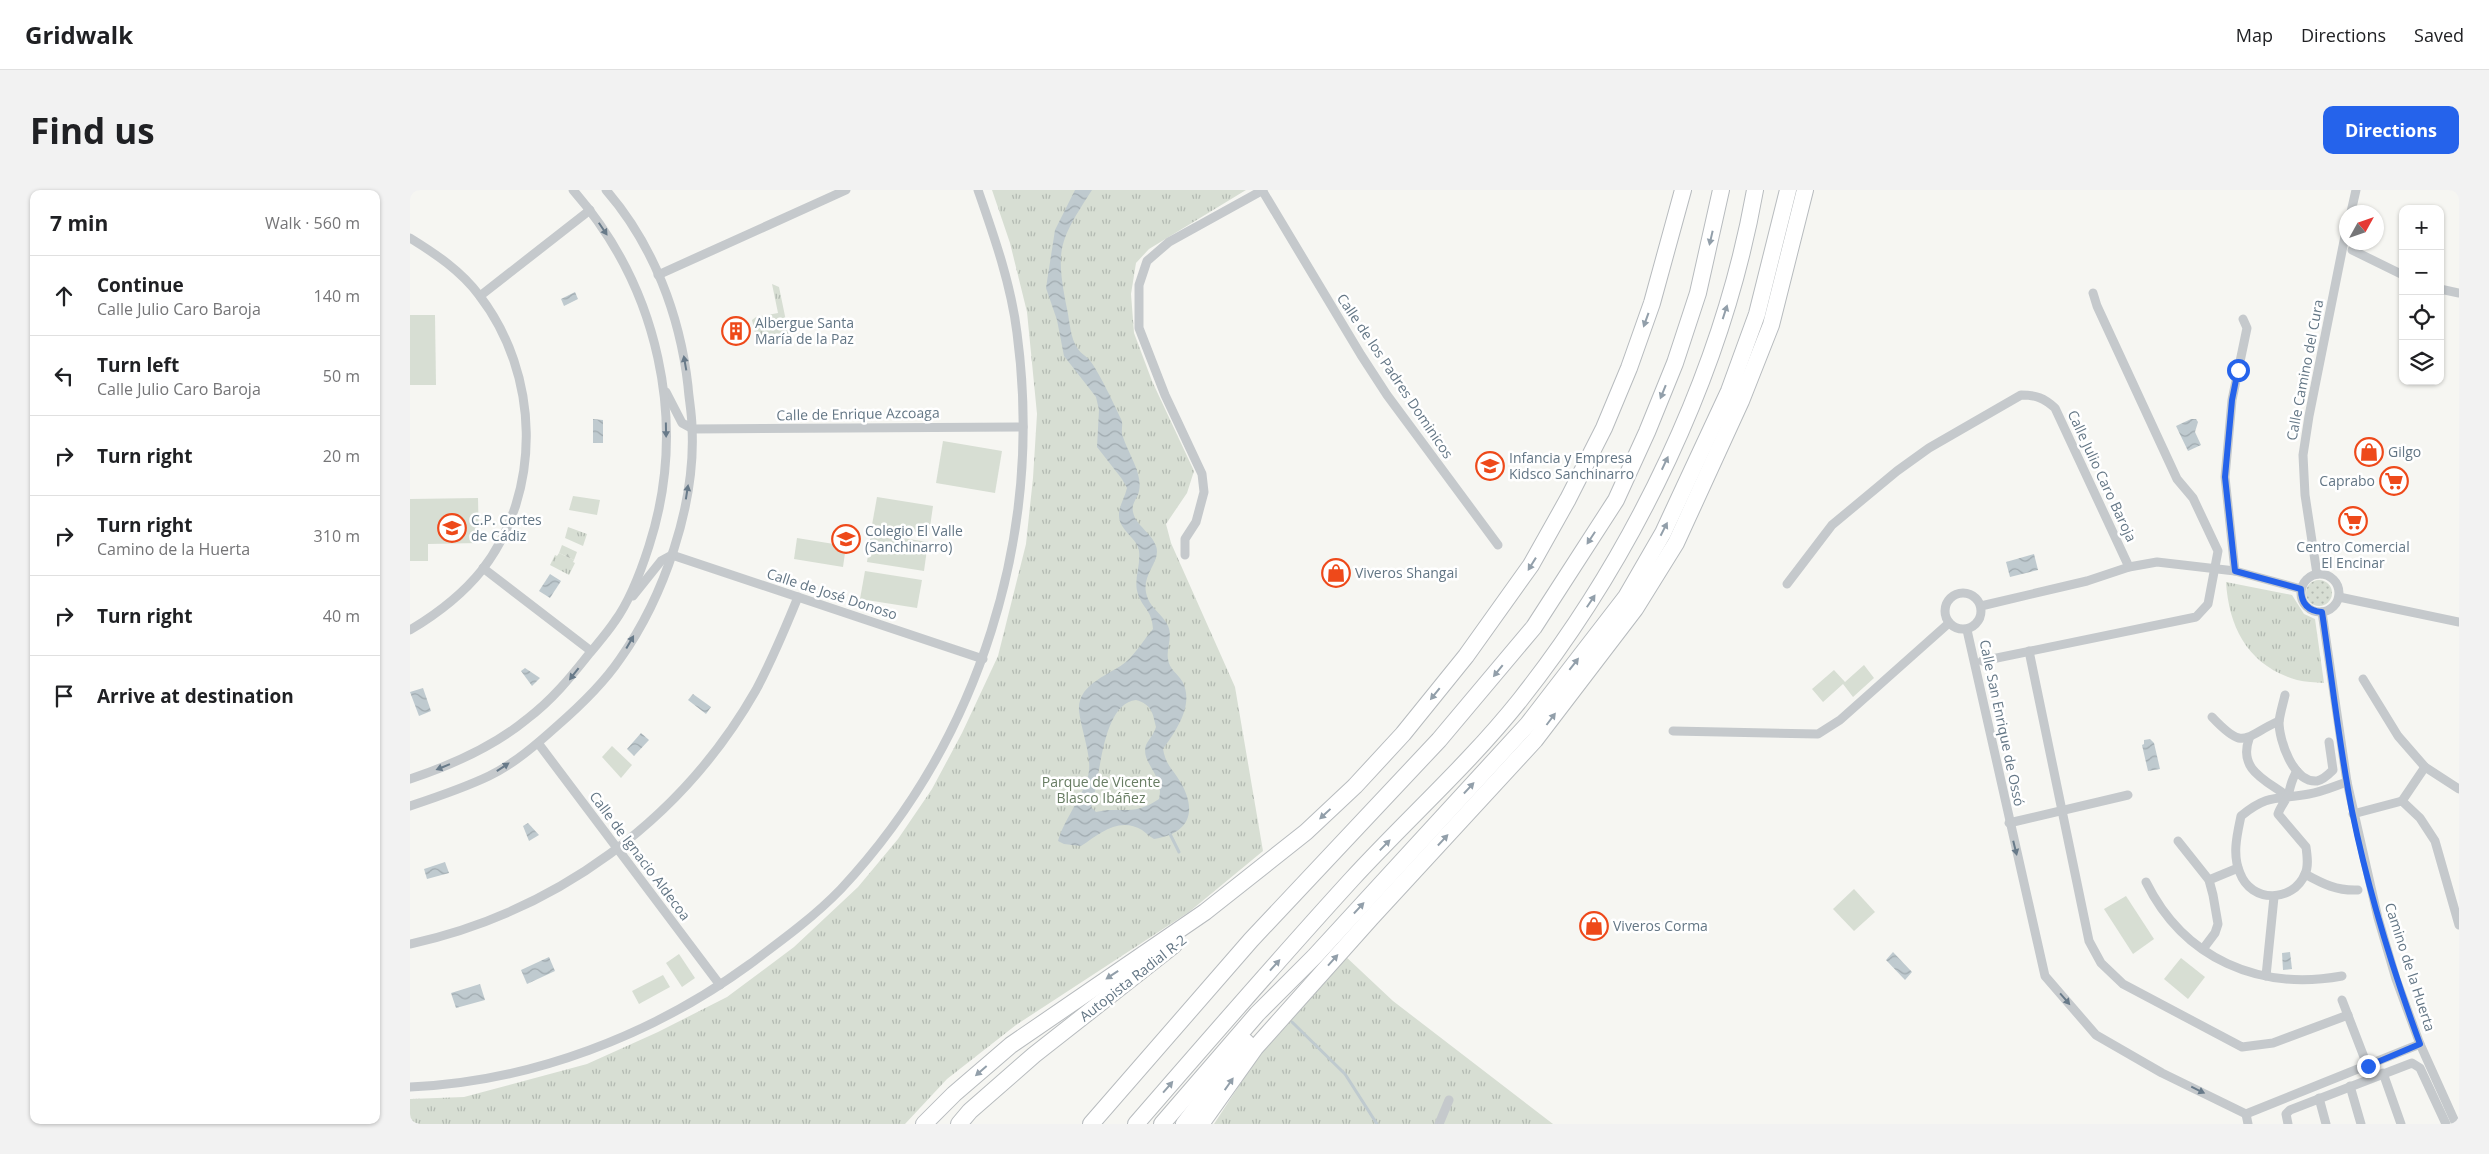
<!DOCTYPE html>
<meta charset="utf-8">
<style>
:root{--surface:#fff;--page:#f2f2f2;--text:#202124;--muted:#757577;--line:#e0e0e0;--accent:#2563eb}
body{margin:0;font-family:"Open Sans",sans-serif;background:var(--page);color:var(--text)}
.controls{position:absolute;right:15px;top:15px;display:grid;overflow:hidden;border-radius:10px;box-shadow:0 1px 4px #0004}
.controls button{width:45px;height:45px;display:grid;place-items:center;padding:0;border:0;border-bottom:1px solid var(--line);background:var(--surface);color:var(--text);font:25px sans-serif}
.compass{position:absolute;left:1929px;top:15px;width:45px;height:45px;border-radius:50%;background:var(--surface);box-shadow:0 1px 4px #0004;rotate:50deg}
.stop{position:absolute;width:15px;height:15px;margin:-11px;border:4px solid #2563eb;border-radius:50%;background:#fff}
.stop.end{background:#2563eb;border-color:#fff;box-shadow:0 1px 5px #0008}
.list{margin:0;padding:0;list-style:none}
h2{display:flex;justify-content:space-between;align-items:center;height:65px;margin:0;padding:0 20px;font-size:21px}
h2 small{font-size:16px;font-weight:400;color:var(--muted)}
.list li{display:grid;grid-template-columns:32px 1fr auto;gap:15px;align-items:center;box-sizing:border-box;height:80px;padding:0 20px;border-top:1px solid var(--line)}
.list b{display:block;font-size:19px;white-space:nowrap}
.list p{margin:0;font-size:16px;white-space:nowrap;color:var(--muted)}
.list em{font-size:16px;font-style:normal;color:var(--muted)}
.icon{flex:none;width:28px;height:28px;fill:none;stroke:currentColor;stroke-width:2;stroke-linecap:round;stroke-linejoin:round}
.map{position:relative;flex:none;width:2049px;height:934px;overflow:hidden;border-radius:10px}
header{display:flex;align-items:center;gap:30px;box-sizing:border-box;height:70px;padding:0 25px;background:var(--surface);border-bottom:1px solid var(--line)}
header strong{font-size:24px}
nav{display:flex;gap:28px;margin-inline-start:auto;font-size:18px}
.intro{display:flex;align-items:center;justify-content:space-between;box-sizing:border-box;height:120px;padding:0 30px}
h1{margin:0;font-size:35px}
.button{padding:12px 22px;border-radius:10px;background:var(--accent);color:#fff;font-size:18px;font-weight:700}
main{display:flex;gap:30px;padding:0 30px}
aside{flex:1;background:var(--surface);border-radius:10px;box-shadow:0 1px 4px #0004}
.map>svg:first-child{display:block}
</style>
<header>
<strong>Gridwalk</strong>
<nav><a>Map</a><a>Directions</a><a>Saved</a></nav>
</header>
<div class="intro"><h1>Find us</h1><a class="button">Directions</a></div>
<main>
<aside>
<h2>7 min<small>Walk · 560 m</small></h2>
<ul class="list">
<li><svg class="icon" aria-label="ahead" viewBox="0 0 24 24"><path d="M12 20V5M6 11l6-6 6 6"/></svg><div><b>Continue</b><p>Calle Julio Caro Baroja</p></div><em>140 m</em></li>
<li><svg class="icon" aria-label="left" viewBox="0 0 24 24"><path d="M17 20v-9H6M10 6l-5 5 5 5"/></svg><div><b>Turn left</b><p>Calle Julio Caro Baroja</p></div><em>50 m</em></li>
<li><svg class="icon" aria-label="right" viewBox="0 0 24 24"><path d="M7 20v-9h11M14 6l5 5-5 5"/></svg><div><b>Turn right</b></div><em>20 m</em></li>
<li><svg class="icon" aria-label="right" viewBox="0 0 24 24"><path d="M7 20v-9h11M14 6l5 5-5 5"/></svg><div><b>Turn right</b><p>Camino de la Huerta</p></div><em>310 m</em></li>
<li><svg class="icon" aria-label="right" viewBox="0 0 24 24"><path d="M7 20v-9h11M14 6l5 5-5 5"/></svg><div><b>Turn right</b></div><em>40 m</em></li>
<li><svg class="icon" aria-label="arrive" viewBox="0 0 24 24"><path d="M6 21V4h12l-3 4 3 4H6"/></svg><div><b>Arrive at destination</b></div></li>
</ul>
</aside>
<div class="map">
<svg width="2049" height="934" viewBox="0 0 2049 934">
<defs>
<pattern id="grass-tufts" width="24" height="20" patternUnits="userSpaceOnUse" patternTransform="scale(1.25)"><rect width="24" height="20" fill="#d7ded3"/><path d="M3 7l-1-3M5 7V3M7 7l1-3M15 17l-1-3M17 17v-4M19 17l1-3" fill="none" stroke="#b2b9b1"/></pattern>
<pattern id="forest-firs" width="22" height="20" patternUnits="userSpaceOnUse" patternTransform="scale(1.25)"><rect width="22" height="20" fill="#d7ded3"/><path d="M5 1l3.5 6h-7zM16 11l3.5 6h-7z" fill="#b2b9b1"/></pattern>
<pattern id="garden-dots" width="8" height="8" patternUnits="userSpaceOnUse" patternTransform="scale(1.25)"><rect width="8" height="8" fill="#d7ded3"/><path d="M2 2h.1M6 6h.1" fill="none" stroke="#b2b9b1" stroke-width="1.8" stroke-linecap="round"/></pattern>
<pattern id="water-waves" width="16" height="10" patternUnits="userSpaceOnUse" patternTransform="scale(1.25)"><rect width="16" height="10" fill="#bfcacf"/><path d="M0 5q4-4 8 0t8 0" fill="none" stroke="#9fa9ae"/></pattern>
</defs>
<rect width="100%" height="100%" fill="#f6f6f2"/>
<!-- grass -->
<g fill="url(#grass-tufts)">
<path d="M582,0H836L739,59L726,73L721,104L724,143L742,191L784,281L777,303L756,334L761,353L825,497L853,661L779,722L606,835L537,889L495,934H0V909L54,907L177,874L248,842L317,807L384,757L448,697L488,649L522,599L552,543L588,466L616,354L623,288L627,224L617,122L600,53Z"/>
<path d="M362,94L369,97L381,155L347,152L342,130L346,127L368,123Z"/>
<path d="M158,337L177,344L173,356L155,348Z"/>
<path d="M149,363L164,370L163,372L165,373L159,385L140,375L145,365L147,366Z"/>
<path d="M1816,392L1882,405L1894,424L1905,429L1914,493C1905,492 1895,492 1887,490C1839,476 1819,439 1816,392Z"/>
<path d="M934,765L983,811L1143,934H804L862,845Z"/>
</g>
<!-- forest -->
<path fill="url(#forest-firs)" d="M152,355L167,362L164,370L149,363Z"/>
<!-- garden -->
<circle fill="url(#garden-dots)" cx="1909" cy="403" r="13"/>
<!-- pitch -->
<g fill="#d7ded3">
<path d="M0,125H25L26,195H0Z"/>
<path d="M533,251L592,261L585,303L526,293Z"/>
<path d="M163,306L190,310L187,325L159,320Z"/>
<path d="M467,307L523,316L519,344L462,335Z"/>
<path d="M68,308L69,353L18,354V371H0V309Z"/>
<path d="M461,343L518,352L514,381L457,372Z"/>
<path d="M387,348L436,356L433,377L384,369Z"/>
<path d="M455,381L512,390L507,418L450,409Z"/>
<path d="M1454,475L1464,488L1443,507L1433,494L1413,512L1402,499L1424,480L1435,492Z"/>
<path d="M202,556L222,575L211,588L192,567Z"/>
<path d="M1444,699L1465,722L1444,741L1423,719Z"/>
<path d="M1716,706L1744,749L1723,764L1694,719Z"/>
<path d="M269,764L285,788L272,797L256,773Z"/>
<path d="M1771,768L1795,787L1778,809L1754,789Z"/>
<path d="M253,785L260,797L229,814L222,801Z"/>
</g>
<!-- water -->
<g fill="url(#water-waves)" fill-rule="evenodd">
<path d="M665,0H682C649,51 645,59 657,119C660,132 660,148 668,159C671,164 678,167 681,172C691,186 704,214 711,229C714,235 710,241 713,247C718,263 733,284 729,301C728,308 721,313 723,322C726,336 741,342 746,356C752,373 728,385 738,409C742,419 754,426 758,436C763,447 756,459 758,469C759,479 768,484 772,491C785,514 766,541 753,559C756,576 763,579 771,593C788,623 778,644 744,649C739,646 736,643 732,640C709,626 689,644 671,656L654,654L648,651C654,629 677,601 679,581C681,564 671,539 669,521C667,493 701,485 717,471C727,462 734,449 743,439C742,420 733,419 728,404C723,390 731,376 729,361C728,348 708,340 709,324C709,316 715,307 717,298L712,289L687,257L689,220L686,207L654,166L647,130L636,98L645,40ZM726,510C741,514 743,523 746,537C744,544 739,549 736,555C730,573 755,585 749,609C723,627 711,616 686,622L681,617C691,589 691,514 726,510Z"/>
<path d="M165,102L168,109L154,116L151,109Z"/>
<path d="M183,229L193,230V253H183Z"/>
<path d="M1781,229H1786L1788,232L1785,242L1791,255L1778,261L1766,236Z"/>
<path d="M1624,364L1628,380L1600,387L1596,372Z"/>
<path d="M140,384L151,391L140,408L129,401Z"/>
<path d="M115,478L130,488L122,496L111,481Z"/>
<path d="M13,498L21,521L9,526L0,502Z"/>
<path d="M283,504L301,517L296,524L278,510Z"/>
<path d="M231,543L239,550L224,566L217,559Z"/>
<path d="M1740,549L1744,553L1750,579L1738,581L1732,555L1734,554V550Z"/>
<path d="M118,633L129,645L119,651L113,636Z"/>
<path d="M35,672L39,683L17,689L14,679Z"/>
<path d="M1483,762L1502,782L1495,790L1476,770Z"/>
<path d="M1880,762L1882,779L1873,780L1872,763Z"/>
<path d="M139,767L145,781L117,794L111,780Z"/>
<path d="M70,794L75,810L46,818L41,803Z"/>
</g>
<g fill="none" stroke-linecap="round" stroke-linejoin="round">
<!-- stream -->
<g stroke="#bfcacf" stroke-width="3">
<path d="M760,644L769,662"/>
<path d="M882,832L935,884L967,934"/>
</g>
<defs>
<g id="highway">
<path d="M514,934L544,904L601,855L795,722L896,642L945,596L993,544L1056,466L1121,375L1158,309L1194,238L1219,178L1242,113L1273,0"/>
<path d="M549,934L560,921L624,865L764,755"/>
<path d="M681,934L841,750L1029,550L1124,437L1206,310L1237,242L1265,173L1288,103L1311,0"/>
<path d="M726,934C797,852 868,770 942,689C997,629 1059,574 1110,510C1224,366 1313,181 1345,0"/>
<path d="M752,934L847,824L905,766L1118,534L1216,407L1253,343L1319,201L1347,124L1378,0"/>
<path d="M774,934L836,852"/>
<path d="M791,934L845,858L961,728L1125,550L1225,419L1266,353L1331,211L1361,135L1395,0"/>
</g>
</defs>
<!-- highway casing -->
<use href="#highway" stroke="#b7bbbe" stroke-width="18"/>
<!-- street -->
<g stroke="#c5c9cc" stroke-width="9">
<path d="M852,0L951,165L977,205L1088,355"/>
<path d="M1941,22L1946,0"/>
<path d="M0,48C26,64 51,81 69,105C130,184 133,301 72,380C52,405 27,424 0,440"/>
<path d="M1942,60L1993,85"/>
<path d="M248,85L436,0"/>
<path d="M2030,99L2049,103"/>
<path d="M70,106L180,20"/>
<path d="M256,202L272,233L283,239L613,237"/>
<path d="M775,365V349L786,332L794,302L792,284L755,205L729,138V95L737,71L759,52L853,0"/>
<path d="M73,378L181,461"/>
<path d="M1825,381L1815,287L1822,210L1837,138L1833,129"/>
<path d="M1907,384L1895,305L1893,265L1899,226L1936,41"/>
<circle cx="1910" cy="403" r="19"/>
<path d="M1377,394L1422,335L1487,281L1519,258L1611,205C1626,205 1634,208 1645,218L1719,377"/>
<circle cx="1553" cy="421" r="18"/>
<path d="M223,406L251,371L262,365L573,469"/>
<path d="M1929,407L2049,432"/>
<path d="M1571,416L1677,391L1719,377L1747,372L1825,381L1891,399"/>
<path d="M1912,422L1937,592L1968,728L1986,789L2010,854L2046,934"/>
<path d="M1557,440L1635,786L1686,845L1752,883L1836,924"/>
<path d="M1619,461L1679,751L1691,773L1713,794L1832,857L1863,853L1938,825"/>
<path d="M1572,471L1786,427L1798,414L1808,361L1783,308L1767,289L1687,116L1683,103"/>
<path d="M1953,489L1988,546L2015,577L2049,599"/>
<path d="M1875,505C1873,514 1870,523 1869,532C1869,550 1883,593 1907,591C1913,590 1919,584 1923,580L1919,552"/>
<path d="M1802,527C1835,562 1833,547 1869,531"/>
<path d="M1263,541L1408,544L1430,530L1539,433"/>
<path d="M1839,549C1828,580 1856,590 1877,606"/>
<path d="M128,553L310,795"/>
<path d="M1887,581C1881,590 1881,596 1878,605C1875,612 1870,617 1868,624L1896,657C1897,665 1899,676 1895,684C1883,713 1841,713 1830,683C1822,665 1827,645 1831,626C1859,603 1868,610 1899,604C1912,602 1925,596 1937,592"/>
<path d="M0,589C42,575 83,557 117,529C142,510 160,488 179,464C188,453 197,443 205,431C221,409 231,381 239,356C279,232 248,97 163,0"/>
<path d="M1992,611L2015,577"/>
<path d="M0,616C27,607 54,598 79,586C104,574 127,554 147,536C170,516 193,494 210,469C254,407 286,314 282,238C282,224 279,210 278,196C270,125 243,54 196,0"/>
<path d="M1943,624L1992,611L2010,628L2025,651L2049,735"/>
<path d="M1599,633L1718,605"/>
<path d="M1768,651L1799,690L1803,705L1808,734L1805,743L1793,759"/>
<path d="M1895,684C1913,694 1927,701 1948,700"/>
<path d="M1799,690L1828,678"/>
<path d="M1736,692C1774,769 1849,801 1932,786"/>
<path d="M0,754C146,722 272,630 346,500C362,470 375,439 388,407"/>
<path d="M1856,786L1864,707"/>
<path d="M1932,810L1954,867"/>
<path d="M1973,883L1991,934"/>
<path d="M1940,896L1951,934"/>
<path d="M0,897C121,892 243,845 340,774C371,751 404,727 431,699C570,550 634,345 607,143C601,94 584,46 568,0"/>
<path d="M1909,908L1916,934"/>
<path d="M1836,924L2010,854"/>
<path d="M1836,924L1838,934"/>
<path d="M1029,934L1039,910"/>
<path d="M1878,934L1876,924L1880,920L2002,873L2010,878L2036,934"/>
</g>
<!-- highway -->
<use href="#highway" stroke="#fff" stroke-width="16"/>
</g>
<!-- one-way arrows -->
<defs><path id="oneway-solid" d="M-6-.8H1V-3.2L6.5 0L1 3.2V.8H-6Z" transform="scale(1.25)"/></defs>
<g fill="#687a89">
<use href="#oneway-solid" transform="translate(193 39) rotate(56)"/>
<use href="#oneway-solid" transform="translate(275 173) rotate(-100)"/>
<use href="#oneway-solid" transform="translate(256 240) rotate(89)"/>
<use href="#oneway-solid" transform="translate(277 302) rotate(-81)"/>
<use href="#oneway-solid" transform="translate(220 452) rotate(-60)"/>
<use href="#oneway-solid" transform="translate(164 484) rotate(128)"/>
<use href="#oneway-solid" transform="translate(33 577) rotate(158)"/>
<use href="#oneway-solid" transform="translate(93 577) rotate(-34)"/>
<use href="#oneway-solid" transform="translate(1605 658) rotate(76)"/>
<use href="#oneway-solid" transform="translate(1655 809) rotate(49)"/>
<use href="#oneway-solid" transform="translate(1788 900) rotate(26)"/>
</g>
<g fill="#929faa">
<use href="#oneway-solid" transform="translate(1301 48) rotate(103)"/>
<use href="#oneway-solid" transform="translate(1315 122) rotate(-72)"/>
<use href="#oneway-solid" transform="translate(1236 130) rotate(110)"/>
<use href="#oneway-solid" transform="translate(1253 202) rotate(112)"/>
<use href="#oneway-solid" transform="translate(1255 273) rotate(-65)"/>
<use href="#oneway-solid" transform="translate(1254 339) rotate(-63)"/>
<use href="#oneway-solid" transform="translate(1181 348) rotate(123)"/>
<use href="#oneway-solid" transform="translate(1122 374) rotate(122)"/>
<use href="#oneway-solid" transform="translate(1181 411) rotate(-56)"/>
<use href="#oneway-solid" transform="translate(1164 474) rotate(-52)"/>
<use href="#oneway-solid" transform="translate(1088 481) rotate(129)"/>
<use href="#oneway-solid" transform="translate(1025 504) rotate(129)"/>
<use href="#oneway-solid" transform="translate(1141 529) rotate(-53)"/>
<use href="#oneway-solid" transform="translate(1059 598) rotate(-47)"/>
<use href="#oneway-solid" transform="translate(915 624) rotate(137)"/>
<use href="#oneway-solid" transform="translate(1033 650) rotate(-47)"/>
<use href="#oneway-solid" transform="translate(975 655) rotate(-46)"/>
<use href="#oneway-solid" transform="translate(949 718) rotate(-47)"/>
<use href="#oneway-solid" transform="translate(923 770) rotate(-48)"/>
<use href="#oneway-solid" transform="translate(865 775) rotate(-48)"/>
<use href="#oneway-solid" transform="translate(702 785) rotate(146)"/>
<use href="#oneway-solid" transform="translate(571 881) rotate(139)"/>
<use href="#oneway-solid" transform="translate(819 894) rotate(-55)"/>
<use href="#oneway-solid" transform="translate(758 897) rotate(-49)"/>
</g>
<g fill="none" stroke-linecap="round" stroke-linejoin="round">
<!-- route -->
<path stroke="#2563eb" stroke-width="6" d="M1828,180L1822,210L1815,287L1825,381L1891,399C1891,413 1898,421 1912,422C1922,489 1929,555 1942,621C1958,700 1982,778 2010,854L1958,876"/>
</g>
<!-- icons -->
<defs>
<symbol id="building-ring" viewBox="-11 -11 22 22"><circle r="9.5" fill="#fff" stroke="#ee491a" stroke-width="1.5"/><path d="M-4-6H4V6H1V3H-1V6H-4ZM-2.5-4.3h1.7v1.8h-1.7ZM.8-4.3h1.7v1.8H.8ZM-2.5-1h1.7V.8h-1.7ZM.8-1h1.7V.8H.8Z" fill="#ee491a"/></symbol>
<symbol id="shop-ring" viewBox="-11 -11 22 22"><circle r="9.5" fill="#fff" stroke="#ee491a" stroke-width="1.5"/><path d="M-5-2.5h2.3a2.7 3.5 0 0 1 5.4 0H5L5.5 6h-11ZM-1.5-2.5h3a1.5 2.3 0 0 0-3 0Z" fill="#ee491a"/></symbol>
<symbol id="school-ring" viewBox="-11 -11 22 22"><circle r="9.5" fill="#fff" stroke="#ee491a" stroke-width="1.5"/><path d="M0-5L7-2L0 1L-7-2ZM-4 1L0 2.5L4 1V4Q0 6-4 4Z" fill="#ee491a"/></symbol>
<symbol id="supermarket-ring" viewBox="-11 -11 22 22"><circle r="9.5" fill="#fff" stroke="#ee491a" stroke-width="1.5"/><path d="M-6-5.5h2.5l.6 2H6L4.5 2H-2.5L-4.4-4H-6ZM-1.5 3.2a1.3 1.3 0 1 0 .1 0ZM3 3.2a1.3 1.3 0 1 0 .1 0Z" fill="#ee491a"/></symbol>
</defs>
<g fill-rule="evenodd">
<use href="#building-ring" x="310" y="125" width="32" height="32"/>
<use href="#shop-ring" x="1943" y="246" width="32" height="32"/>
<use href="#school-ring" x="1064" y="260" width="32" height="32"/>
<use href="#supermarket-ring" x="1968" y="275" width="32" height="32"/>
<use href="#supermarket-ring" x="1927" y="315" width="32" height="32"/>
<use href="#school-ring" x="26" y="322" width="32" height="32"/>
<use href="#school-ring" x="420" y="333" width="32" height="32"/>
<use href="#shop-ring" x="910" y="367" width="32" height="32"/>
<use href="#shop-ring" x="1168" y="720" width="32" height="32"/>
</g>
<g text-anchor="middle" stroke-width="5" stroke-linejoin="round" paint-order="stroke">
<!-- poi labels -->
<g font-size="14" fill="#637685" stroke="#fff" text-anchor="start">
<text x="345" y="138">Albergue Santa<tspan x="345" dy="16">María de la Paz</tspan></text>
<text x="1978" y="267">Gilgo</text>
<text x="1099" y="273">Infancia y Empresa<tspan x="1099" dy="16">Kidsco Sanchinarro</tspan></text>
<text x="1965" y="296" text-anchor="end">Caprabo</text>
<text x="61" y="335">C.P. Cortes<tspan x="61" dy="16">de Cádiz</tspan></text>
<text x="455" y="346">Colegio El Valle<tspan x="455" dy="16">(Sanchinarro)</tspan></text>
<text x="1943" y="362" text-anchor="middle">Centro Comercial<tspan x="1943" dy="16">El Encinar</tspan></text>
<text x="945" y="388">Viveros Shangai</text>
<text x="1203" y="741">Viveros Corma</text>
</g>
<!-- street labels -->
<g font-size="14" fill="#637685" stroke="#fff">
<text transform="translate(1895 180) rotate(-79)" y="5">Calle Camino del Cura</text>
<text transform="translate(985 186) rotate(56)" y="5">Calle de los Padres Dominicos</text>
<text transform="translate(448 224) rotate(-1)" y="5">Calle de Enrique Azcoaga</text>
<text transform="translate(1692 286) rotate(65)" y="5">Calle Julio Caro Baroja</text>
<text transform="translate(422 404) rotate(18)" y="5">Calle de José Donoso</text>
<text transform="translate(1592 533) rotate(78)" y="5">Calle San Enrique de Ossó</text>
<text transform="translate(230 666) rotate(53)" y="5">Calle de Ignacio Aldecoa</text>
<text transform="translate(2000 777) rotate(72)" y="5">Camino de la Huerta</text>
<text transform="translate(723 788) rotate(-38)" y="5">Autopista Radial R-2</text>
</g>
<!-- park labels -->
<g font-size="14" fill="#677c62" stroke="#fff">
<text x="691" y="597">Parque de Vicente<tspan x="691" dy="16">Blasco Ibáñez</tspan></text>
</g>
</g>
</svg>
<div class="controls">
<button>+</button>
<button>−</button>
<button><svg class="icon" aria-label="locate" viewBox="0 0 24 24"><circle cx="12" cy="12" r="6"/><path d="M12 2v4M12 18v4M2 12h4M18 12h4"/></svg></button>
<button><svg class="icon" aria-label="layers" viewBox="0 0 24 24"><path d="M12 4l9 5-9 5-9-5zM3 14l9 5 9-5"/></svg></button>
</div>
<svg class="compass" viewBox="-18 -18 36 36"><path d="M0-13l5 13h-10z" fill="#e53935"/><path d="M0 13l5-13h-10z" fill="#757577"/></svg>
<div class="stop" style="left:1828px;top:180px"></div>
<div class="stop end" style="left:1958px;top:876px"></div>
</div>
</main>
